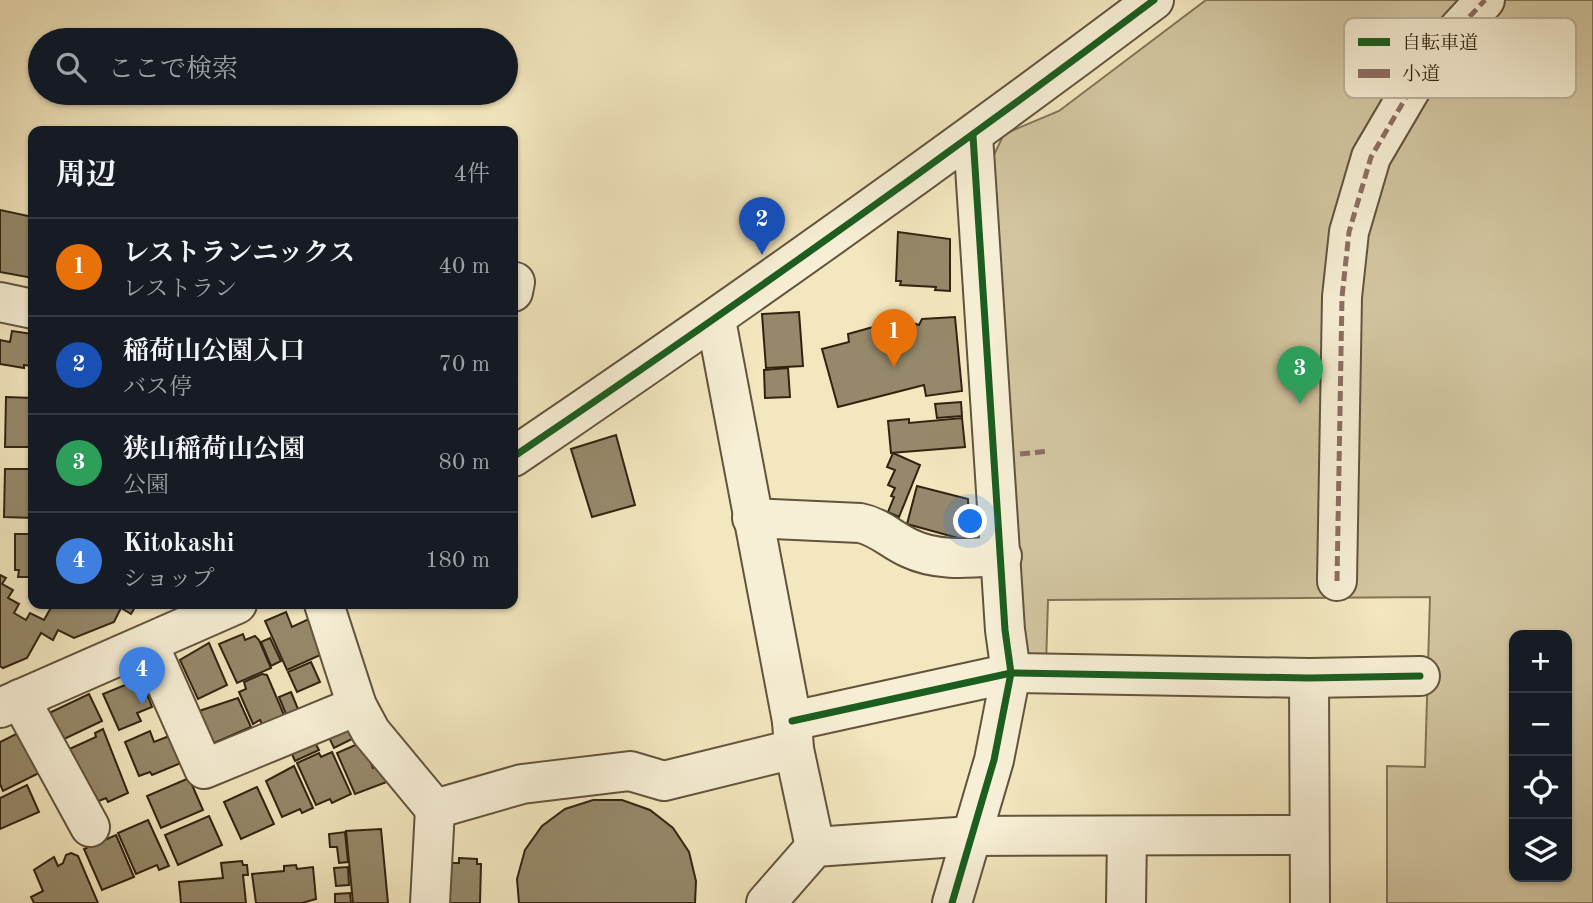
<!DOCTYPE html>
<html lang="ja">
<meta charset="utf-8">
<style>
:root{--surface:#171b24;--page:#20242c;--text:#f1f3f6;--muted:#9ea1a6;--line:#363941;--accent:#c59692}
body{margin:0;font-family:"Old Standard TT","Noto Serif JP",serif;background:var(--page);color:var(--text)}
.controls{position:absolute;right:21px;bottom:21px;display:grid;overflow:hidden;border-radius:14px;box-shadow:0 2px 5px #0004}
.controls button{width:63px;height:63px;display:grid;place-items:center;padding:0;border:0;border-bottom:2px solid var(--line);background:var(--surface);color:var(--text);font:35px sans-serif}
.you{position:absolute;left:971px;top:522px;width:24px;height:24px;margin:-18px;border:5px solid #fff;border-radius:50%;background:#1a73e8;box-shadow:0 0 0 10px #1a73e833}
.badge{display:grid;place-items:center;width:46px;height:46px;border-radius:50%;background:var(--accent);color:#fff;font-size:23px;font-weight:700}
.pin{position:absolute;translate:-50% -58px;filter:drop-shadow(0 2px 4px #0008)}
.pin::after{content:'';position:absolute;top:37px;width:24px;height:21px;background:inherit;clip-path:polygon(0 0,100% 0,50% 100%)}
.list{margin:0;padding:0;list-style:none}
h2{display:flex;justify-content:space-between;align-items:center;height:91px;margin:0;padding:0 28px;font-size:30px}
h2 small{font-size:23px;font-weight:400;color:var(--muted)}
.list li{display:grid;grid-template-columns:46px 1fr auto;gap:21px;align-items:center;box-sizing:border-box;height:98px;padding:0 28px;border-top:2px solid var(--line)}
.list b{display:block;font-size:26px;white-space:nowrap}
.list p{margin:0;font-size:23px;white-space:nowrap;color:var(--muted)}
.list em{font-size:23px;font-style:normal;color:var(--muted)}
.icon{flex:none;width:38px;height:38px;fill:none;stroke:currentColor;stroke-width:2;stroke-linecap:round;stroke-linejoin:round}
.map{position:relative;flex:none;width:1593px;height:903px;overflow:hidden}
.search{position:absolute;background:var(--surface);box-shadow:0 2px 5px #0004;left:28px;top:28px;width:490px;height:77px;display:flex;align-items:center;gap:18px;box-sizing:border-box;padding:0 24px;border-radius:38px;color:var(--muted);font-size:26px}
.panel{position:absolute;background:var(--surface);box-shadow:0 2px 5px #0004;left:28px;top:126px;width:490px;height:483px;border-radius:14px}
.map>svg:first-child{display:block}
</style>
<div class="map">
<svg width="1593" height="903" viewBox="0 0 1593 903">
<rect width="100%" height="100%" fill="#f3e7bf"/>
<filter id="stains"><feTurbulence type="fractalNoise" baseFrequency=".00286" numOctaves="4"/><feColorMatrix values="0 0 0 0 .2 0 0 0 0 .09 0 0 0 0 .02 0 0 0 .5 -.17"/></filter>
<radialGradient id="worn" r=".72"><stop offset=".6" stop-color="#630" stop-opacity="0"/><stop offset="1" stop-color="#630" stop-opacity=".3"/></radialGradient>
<!-- green -->
<path fill="#d2c6a1" stroke="#827458" stroke-width="2" fill-rule="evenodd" d="M1206,0H1593V903H1387V766L1425,767L1430,597L1048,600L1046,665L1035,666L1018,647L990,163L1004,134L1059,111ZM1514,635H1567V877H1514Z"/>
<!-- building -->
<g fill="#96896b" stroke="#322310" stroke-width="2">
<path d="M0,210L33,217V278L0,272Z"/>
<path d="M898,232L950,239V291L935,290L936,287L900,285L901,281H896Z"/>
<path d="M799,312L803,366L766,368L762,314Z"/>
<path d="M955,317L962,391L926,396L924,385L838,407L822,349L849,342L848,334L884,324L886,327L907,321L919,325L922,319Z"/>
<path d="M12,331L33,334V366L24,365V368L0,364V340L10,342Z"/>
<path d="M788,368L790,397L765,398L764,370Z"/>
<path d="M6,397L33,398V447H5Z"/>
<path d="M961,402L962,416L937,418L935,404Z"/>
<path d="M962,418L965,447L891,453L888,421L909,419V423Z"/>
<path d="M616,435L635,505L592,517L571,449Z"/>
<path d="M893,453L920,465L899,517L888,512L894,497L891,496L895,488L888,485L895,470L887,467Z"/>
<path d="M5,469H33V518L4,517Z"/>
<path d="M917,486L968,499L969,528L965,540L907,524Z"/>
<path d="M15,534H33V577H18L19,570H15Z"/>
<path d="M0,575L6,578L2,584L13,590L8,598L19,604L14,613L26,620L30,613L44,620L53,604H137L131,614L121,608L114,622L74,638L58,630L53,640L41,633L27,658L3,668L0,666Z"/>
<path d="M286,612L292,627L311,618L327,652L287,670L265,621Z"/>
<path d="M243,634L245,640L255,636L259,640L271,668L237,683L219,644Z"/>
<path d="M270,638L281,661L271,666L261,642Z"/>
<path d="M209,643L227,685L198,699L180,660Z"/>
<path d="M311,662L320,682L297,692L288,672Z"/>
<path d="M262,674L267,675L284,715L263,726L260,720L253,724L239,692L246,689L244,682Z"/>
<path d="M147,676L154,692L147,694L152,707L137,713L141,721L119,730L103,694Z"/>
<path d="M291,692L300,714L288,719L279,697Z"/>
<path d="M89,694L102,721L60,741L47,714Z"/>
<path d="M238,698L251,727L207,746L196,712Z"/>
<path d="M349,725L356,737L334,748L326,731Z"/>
<path d="M103,729L128,793L108,802L106,798L94,803L65,751L96,737L95,733Z"/>
<path d="M24,730L43,771L3,791L0,784V742Z"/>
<path d="M150,731L154,742L169,736L181,763L152,775L150,772L139,776L125,742Z"/>
<path d="M313,739L319,750L295,761L290,750Z"/>
<path d="M362,742L373,768L384,763L392,780L355,794L337,753Z"/>
<path d="M332,752L351,794L332,803L330,799L316,805L297,763L319,753L321,757Z"/>
<path d="M294,766L313,808L302,813L300,809L282,817L266,781Z"/>
<path d="M189,778L203,810L161,828L147,796Z"/>
<path d="M27,785L39,812L0,829V798Z"/>
<path d="M257,787L274,824L241,839L224,802Z"/>
<path d="M593,800H622L650,810L673,828L689,852L696,881L695,903H519L517,879L525,850L542,826L565,809Z"/>
<path d="M209,816L222,845L178,865L165,835Z"/>
<path d="M148,820L169,866L159,870L157,865L136,874L118,833Z"/>
<path d="M381,829L388,903H353L346,831Z"/>
<path d="M345,832L348,862L339,863L337,847H330L329,834Z"/>
<path d="M116,835L134,877L102,890L84,849Z"/>
<path d="M71,853L78,856L98,903H34L31,897L43,891L34,870L54,857L58,866L63,863L66,855Z"/>
<path d="M459,858L477,859V864H481L480,903H439L440,863H459Z"/>
<path d="M242,861L243,865H247L248,875H243L246,903H181L179,882L223,878L221,863Z"/>
<path d="M296,865L297,869L313,867L316,899L302,903H256L252,874L284,871V866Z"/>
<path d="M348,867L349,885L336,886L334,868Z"/>
<path d="M350,893L351,903H335V894Z"/>
</g>
<g fill="none" stroke-linecap="round" stroke-linejoin="round">
<defs>
<g id="minor">
<path d="M513,292L515,282"/>
<path d="M0,302L33,309"/>
<path d="M716,320L792,721L794,749L815,847"/>
<path d="M513,457C730,310 944,158 1154,0"/>
<path d="M752,518L860,523C880,527 891,540 909,548C938,562 970,558 1002,556"/>
<path d="M1337,581L1342,297L1349,232L1371,157L1425,65L1485,0"/>
<path d="M324,604L357,706L371,732L435,809"/>
<path d="M149,645L204,769L357,706"/>
<path d="M1309,678L1310,903"/>
<path d="M20,699L90,827"/>
<path d="M0,708L237,604"/>
<path d="M792,721L1011,673L1309,678L1420,676"/>
<path d="M430,903L435,809L522,784L630,771L664,781L794,749"/>
<path d="M766,903L815,847L971,836L1309,835"/>
<path d="M952,903L994,760L1011,673L1005,630L973,136"/>
<path d="M1126,903L1127,836"/>
</g>
</defs>
<!-- minor casing -->
<use href="#minor" stroke="#62543c" stroke-width="42"/>
<!-- minor -->
<use href="#minor" stroke="#f7efd5" stroke-width="38"/>
<!-- quiet -->
<g stroke="#8d6e63" stroke-width="5" stroke-dasharray="10 5" stroke-linecap="butt">
<path d="M1020,454L1049,451"/>
<path d="M1337,581L1342,297L1349,232L1371,157L1425,65L1485,0"/>
</g>
<defs>
<g id="cycleway">
<path d="M513,457C730,310 944,158 1154,0"/>
<path d="M792,721L1011,673L1309,678L1420,676"/>
<path d="M952,903L994,760L1011,673L1005,630L973,136"/>
</g>
</defs>
<!-- cycleway casing -->
<use href="#cycleway" stroke="#f7efd5" stroke-width="11"/>
<!-- cycleway -->
<use href="#cycleway" stroke="#1b5e20" stroke-width="7"/>
</g>
<!-- legend -->
<rect x="1344" y="18" width="232" height="80" rx="10" fill="#f7efd5" stroke="#bcb29a" stroke-width="2"/>
<rect x="1358" y="38" width="32" height="8" fill="#1b5e20"/>
<rect x="1358" y="69" width="32" height="9" fill="#8d6e63"/>
<g font-size="19" fill="#322310">
<text x="1402" y="49">自転車道</text>
<text x="1402" y="80">小道</text>
</g>
<rect width="100%" height="100%" filter="url(#stains)"/>
<rect width="100%" height="100%" fill="url(#worn)"/>
</svg>
<div class="controls">
<button>+</button>
<button>−</button>
<button><svg class="icon" aria-label="locate" viewBox="0 0 24 24"><circle cx="12" cy="12" r="6"/><path d="M12 2v4M12 18v4M2 12h4M18 12h4"/></svg></button>
<button><svg class="icon" aria-label="layers" viewBox="0 0 24 24"><path d="M12 4l9 5-9 5-9-5zM3 14l9 5 9-5"/></svg></button>
</div>
<div class="you"></div>
<div class="pin badge" style="left:894px;top:367px;background:#e8710a">1</div>
<div class="pin badge" style="left:762px;top:255px;background:#1a4fb4">2</div>
<div class="pin badge" style="left:1300px;top:404px;background:#2e9e5b">3</div>
<div class="pin badge" style="left:142px;top:705px;background:#3f7fe0">4</div>
<div class="search"><svg class="icon" aria-label="search" viewBox="0 0 24 24"><circle cx="10" cy="10" r="6"/><path d="M15 15l6 6"/></svg>ここで検索</div>
<section class="panel">
<h2>周辺<small>4件</small></h2>
<ul class="list">
<li><span class="badge" style="background:#e8710a">1</span><div><b>レストランニックス</b><p>レストラン</p></div><em>40 m</em></li>
<li><span class="badge" style="background:#1a4fb4">2</span><div><b>稲荷山公園入口</b><p>バス停</p></div><em>70 m</em></li>
<li><span class="badge" style="background:#2e9e5b">3</span><div><b>狭山稲荷山公園</b><p>公園</p></div><em>80 m</em></li>
<li><span class="badge" style="background:#3f7fe0">4</span><div><b>Kitokashi</b><p>ショップ</p></div><em>180 m</em></li>
</ul>
</section>
</div>
